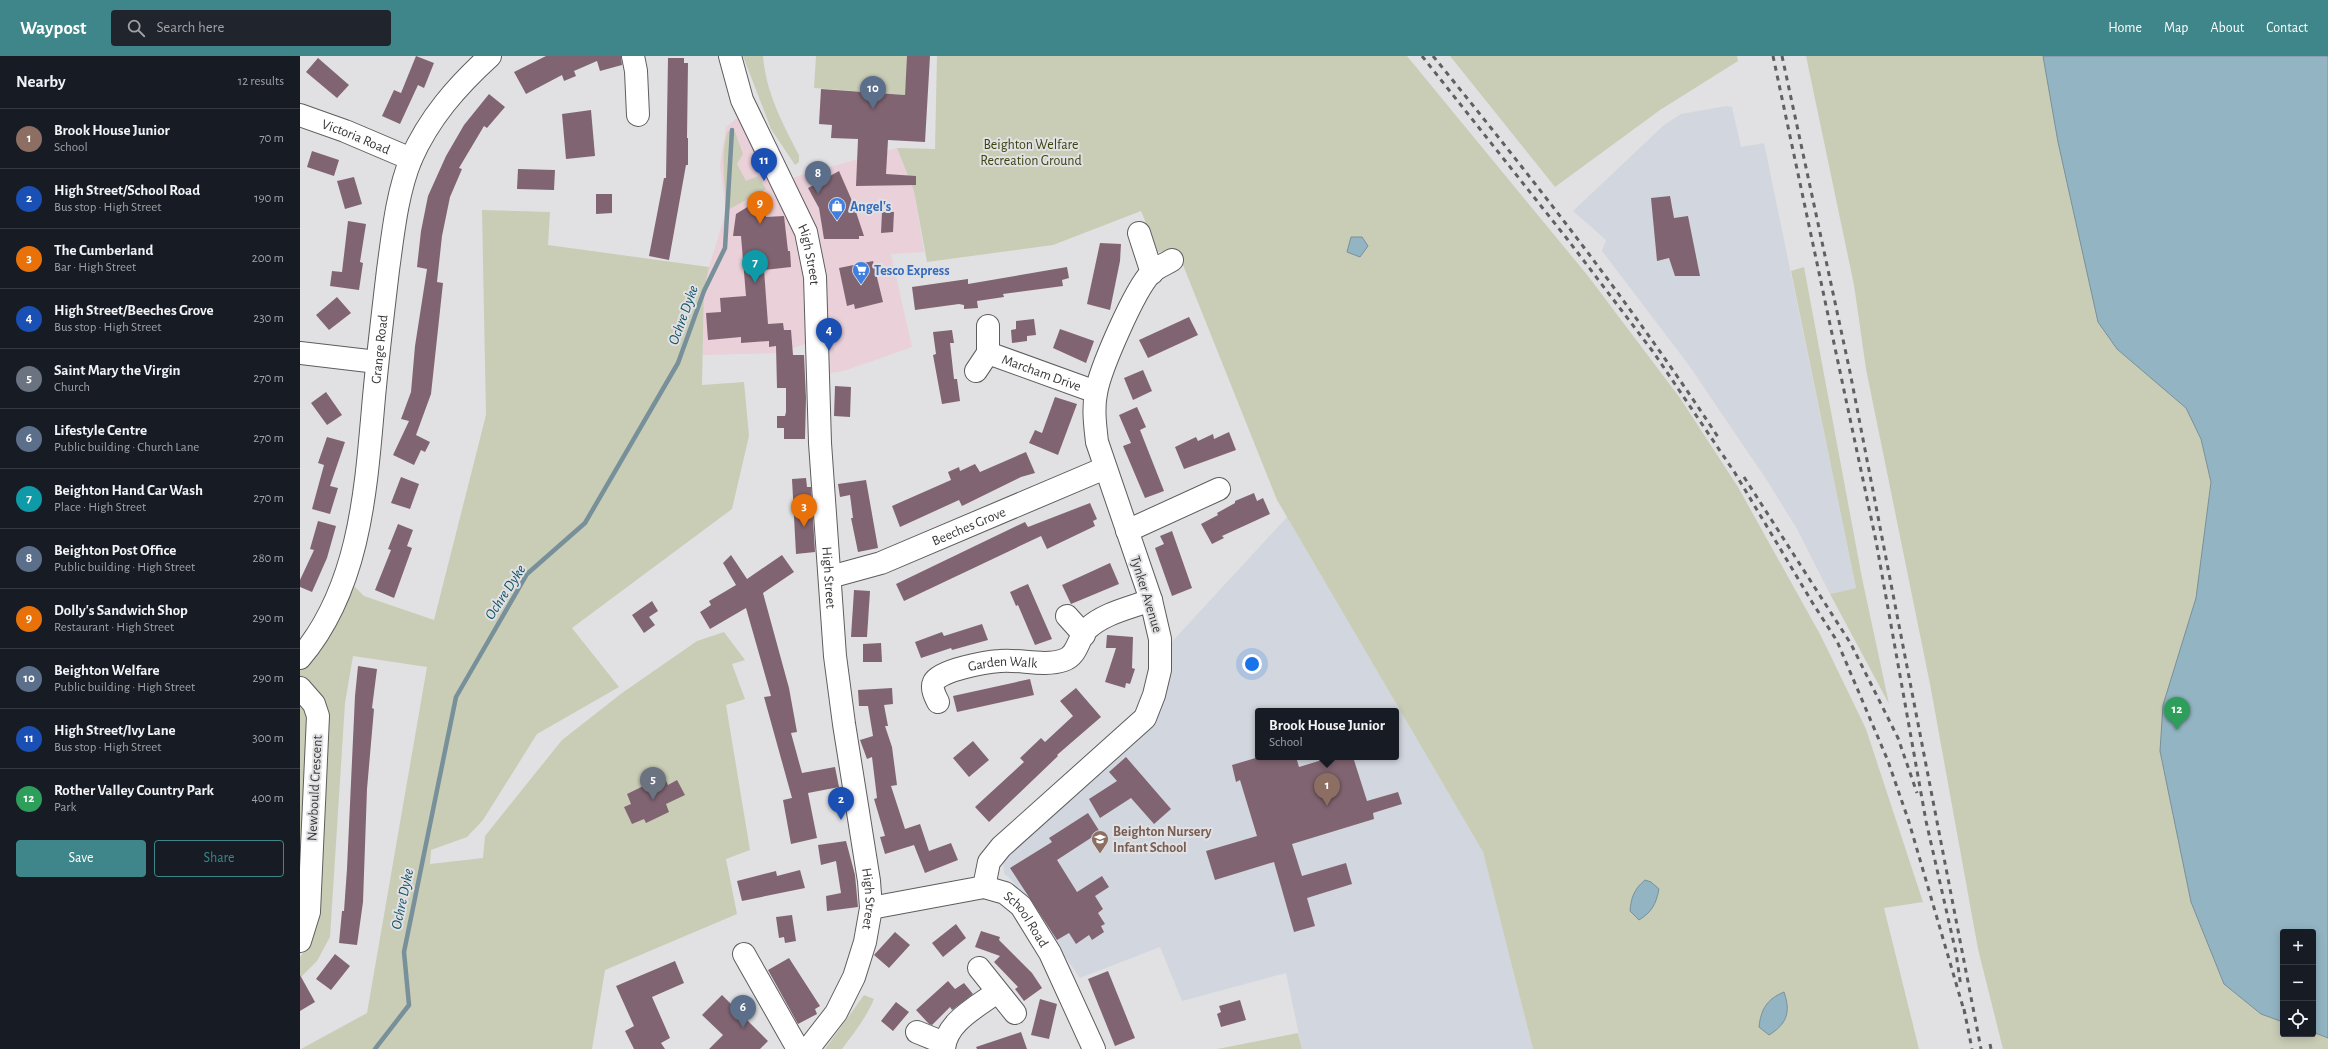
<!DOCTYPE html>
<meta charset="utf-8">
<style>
:root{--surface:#171b24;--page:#20242c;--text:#f1f3f6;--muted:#9ea1a6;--line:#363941;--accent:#3e8689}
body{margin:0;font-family:"Alegreya Sans",sans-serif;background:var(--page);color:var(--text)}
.controls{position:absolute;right:12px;bottom:12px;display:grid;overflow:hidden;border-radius:4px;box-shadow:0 2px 10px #0003}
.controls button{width:36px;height:36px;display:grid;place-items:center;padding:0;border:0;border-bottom:1px solid var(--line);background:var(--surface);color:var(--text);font:20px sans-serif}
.you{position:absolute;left:952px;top:608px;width:14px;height:14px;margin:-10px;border:3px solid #fff;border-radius:50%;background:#1a73e8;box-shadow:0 0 0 6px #1a73e833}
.badge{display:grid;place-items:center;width:26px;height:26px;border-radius:50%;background:var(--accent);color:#fff;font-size:13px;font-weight:700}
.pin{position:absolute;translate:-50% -33px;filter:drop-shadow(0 1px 2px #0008)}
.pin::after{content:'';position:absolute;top:21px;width:14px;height:12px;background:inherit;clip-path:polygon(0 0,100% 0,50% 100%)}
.popup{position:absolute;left:955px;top:652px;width:144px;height:52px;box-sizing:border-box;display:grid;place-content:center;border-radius:4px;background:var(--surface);filter:drop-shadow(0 1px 3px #0005);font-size:13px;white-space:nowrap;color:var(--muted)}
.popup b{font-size:15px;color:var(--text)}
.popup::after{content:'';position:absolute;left:50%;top:100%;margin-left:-8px;border:8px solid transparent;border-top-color:var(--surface)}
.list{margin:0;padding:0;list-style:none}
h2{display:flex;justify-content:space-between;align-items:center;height:52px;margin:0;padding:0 16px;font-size:17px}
h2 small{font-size:13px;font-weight:400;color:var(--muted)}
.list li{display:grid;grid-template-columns:26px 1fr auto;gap:12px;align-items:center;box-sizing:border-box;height:60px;padding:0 16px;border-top:1px solid var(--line)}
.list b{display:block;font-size:15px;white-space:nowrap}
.list p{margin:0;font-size:13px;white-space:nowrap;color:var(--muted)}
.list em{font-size:13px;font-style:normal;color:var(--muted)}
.actions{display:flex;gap:8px;padding:12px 16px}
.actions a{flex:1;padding:9px 0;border:1px solid var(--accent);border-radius:4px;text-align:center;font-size:14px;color:var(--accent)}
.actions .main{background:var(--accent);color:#fff}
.icon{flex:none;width:22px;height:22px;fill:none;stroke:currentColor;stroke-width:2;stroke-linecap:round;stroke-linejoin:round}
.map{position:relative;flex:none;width:2028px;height:993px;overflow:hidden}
header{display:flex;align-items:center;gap:24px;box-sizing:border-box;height:56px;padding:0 20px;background:var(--accent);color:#fff}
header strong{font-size:19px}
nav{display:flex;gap:22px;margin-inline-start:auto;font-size:14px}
.search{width:280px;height:36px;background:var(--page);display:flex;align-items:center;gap:10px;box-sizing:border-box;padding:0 14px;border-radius:4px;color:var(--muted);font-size:15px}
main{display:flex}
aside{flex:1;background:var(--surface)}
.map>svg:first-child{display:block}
</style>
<header>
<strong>Waypost</strong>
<div class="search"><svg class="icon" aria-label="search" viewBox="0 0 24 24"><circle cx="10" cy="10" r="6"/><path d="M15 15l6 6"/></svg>Search here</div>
<nav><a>Home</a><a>Map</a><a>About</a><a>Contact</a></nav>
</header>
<main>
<aside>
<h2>Nearby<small>12 results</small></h2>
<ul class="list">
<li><span class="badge" style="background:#8d6e63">1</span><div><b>Brook House Junior</b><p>School</p></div><em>70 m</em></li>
<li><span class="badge" style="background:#1a4fb4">2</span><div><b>High Street/School Road</b><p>Bus stop · High Street</p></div><em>190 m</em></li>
<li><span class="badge" style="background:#e8710a">3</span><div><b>The Cumberland</b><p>Bar · High Street</p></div><em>200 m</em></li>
<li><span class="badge" style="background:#1a4fb4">4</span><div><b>High Street/Beeches Grove</b><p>Bus stop · High Street</p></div><em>230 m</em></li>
<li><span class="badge" style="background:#6b7280">5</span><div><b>Saint Mary the Virgin</b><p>Church</p></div><em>270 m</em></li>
<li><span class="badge" style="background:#5c6f8a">6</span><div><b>Lifestyle Centre</b><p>Public building · Church Lane</p></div><em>270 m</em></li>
<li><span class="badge" style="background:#0f9aa8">7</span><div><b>Beighton Hand Car Wash</b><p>Place · High Street</p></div><em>270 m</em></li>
<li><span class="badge" style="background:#5c6f8a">8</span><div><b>Beighton Post Office</b><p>Public building · High Street</p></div><em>280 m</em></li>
<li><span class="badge" style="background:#e8710a">9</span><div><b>Dolly's Sandwich Shop</b><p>Restaurant · High Street</p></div><em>290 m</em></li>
<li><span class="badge" style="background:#5c6f8a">10</span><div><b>Beighton Welfare</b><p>Public building · High Street</p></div><em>290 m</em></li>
<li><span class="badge" style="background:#1a4fb4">11</span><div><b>High Street/Ivy Lane</b><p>Bus stop · High Street</p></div><em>300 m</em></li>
<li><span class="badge" style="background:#2e9e5b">12</span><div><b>Rother Valley Country Park</b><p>Park</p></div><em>400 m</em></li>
</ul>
<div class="actions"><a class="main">Save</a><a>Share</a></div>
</aside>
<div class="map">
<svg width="2028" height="993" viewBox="0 0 2028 993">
<rect width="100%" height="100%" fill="#e1e1e3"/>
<!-- commercial -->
<path fill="#ead0d8" d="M437,62L446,66L479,128L498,120L597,92L614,135L624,196L591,198L612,291L544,315L518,319L516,284L480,297L403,299L404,235L409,211L426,155L420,109L426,71Z"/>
<!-- built -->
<g fill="#d2d6de" fill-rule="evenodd">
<path d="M1426,50L1432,51L1441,91L1464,87L1556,532L1530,538L1497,473L1468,426L1388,308L1302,195L1306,184L1273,155L1364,69L1381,58Z"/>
<path d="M987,461L1183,796L1233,993H1002L986,917L882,945L860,891L780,922L714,827L704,817L703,801L845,672L868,590ZM958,655H1096V701H958Z"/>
</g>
<!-- green -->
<g fill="#c9cdb6" fill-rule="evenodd">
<path d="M443,0H463C466,36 482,67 499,99V106L495,109L471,73Z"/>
<path d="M516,0H608L605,39L514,32Z"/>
<path d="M637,0H1107L1288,220L1380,342L1438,431L1521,580L1566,673L1623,846L1584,852L1619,993H1233L1183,796L977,444L877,194L858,196L841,155L753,189L627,206L614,135L597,92L635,93Z"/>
<path d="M1150,0H1437L1438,5L1360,54L1255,131Z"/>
<path d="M1506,0H2028V993H1703L1678,893L1630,628L1566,313L1554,229ZM1983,876H2013V978H1983Z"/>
<path d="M428,75L435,76L443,98L437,108L446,125L458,120L466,133L426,155C426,129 419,100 428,75Z"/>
<path d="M182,154L250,156L248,189L409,211L404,235L402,329L444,326L449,380L432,453L272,572L319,631L237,678L183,764L167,781L131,794L130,808L183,802L185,780L262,684L322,637L397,585L424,576L445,604L432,608L445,643L426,649L450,794L426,803L437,858L305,914L292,993H1L67,957L127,611L53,600L45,647L30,881L17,905L0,922V901L7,891L0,830V614L37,567L54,530L64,540L134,564L186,359Z"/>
<path d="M1504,211L1562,522L1589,648L1530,538L1556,532L1491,215Z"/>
<path d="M564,939L574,943C566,962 554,977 542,993H525Z"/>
<path d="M998,977L1002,993H917Z"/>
</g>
<!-- water -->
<g fill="#93b5c3" stroke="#78909a">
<path d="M1743,0H2028V982L2013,976V876H1983V966L1961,958L1924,928L1891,846L1860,695L1863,649L1896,542L1911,426L1901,383L1886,352L1817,293L1798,266L1758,86Z"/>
<path d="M1051,181H1062L1068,190L1060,201L1047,196Z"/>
<path d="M1345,824L1351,826L1359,833C1356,848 1352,856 1339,864L1330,855C1331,842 1334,833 1345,824Z"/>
<path d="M1484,936C1491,956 1487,968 1469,979L1459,971C1461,953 1467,943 1484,936Z"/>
</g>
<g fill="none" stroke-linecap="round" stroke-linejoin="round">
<!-- stream -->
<path stroke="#78909a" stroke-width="4.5" d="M75,993L109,949L104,896L156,641L227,518L285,467L378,307L404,235L425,192L432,74"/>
</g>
<!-- building -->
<g fill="#816471">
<path d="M116,0L134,7L124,32L118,29L100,68L82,60L94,34L101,37Z"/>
<path d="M246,0H321L322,9L300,15L297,5L274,15L276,20L264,25L262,19L226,38L214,16Z"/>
<path d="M607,0H630L625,86L588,84L586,118L616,120V129L556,130L558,83L531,82L532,69L519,68L521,33L605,39Z"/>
<path d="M18,2L49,29L37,42L6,16Z"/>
<path d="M368,2H384V7H388L387,82H388V109H386L369,204L349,200L364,122H366Z"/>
<path d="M189,38L205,51L187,72L184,70L159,112L162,113L150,141L142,180L137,226L143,227L131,338L116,379L130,386L125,396L121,394L114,409L93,399L109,365L101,363L111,336L115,290L127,213L117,211L121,175L128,140L146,100L164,69Z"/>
<path d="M291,54L295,100L266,103L262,58Z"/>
<path d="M12,95L39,104L34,120L7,111Z"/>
<path d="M218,113L255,114L254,134L217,133Z"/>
<path d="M539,115L553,147L564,180H559V183H524L519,152L508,132Z"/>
<path d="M54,121L62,148L45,153L37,125Z"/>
<path d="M296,138H312V157L296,158Z"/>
<path d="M1370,140L1374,162L1388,160L1400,220H1375L1369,202L1357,205L1351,142Z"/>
<path d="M462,142L466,161L484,160L488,195H490L491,211L464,214L468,268L483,267L484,274H491L493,299H504L506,342L505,383H484V372H477V360H485L486,356V332H477L476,290L469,291V285L441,287V281L408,284L406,257L421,256L420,242L446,240L441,180H433L436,158Z"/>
<path d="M582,156H594L593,176L581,177Z"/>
<path d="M48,165L66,168L60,206L63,207L59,234L30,230L32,215L42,216Z"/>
<path d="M800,187L821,188L820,205L810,254L787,248Z"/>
<path d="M573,205L583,246L555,253L554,248L547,250L539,212Z"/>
<path d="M767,211L769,222L762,224L763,230L703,238L704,241L677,245L678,252L664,253V249L659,248L615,254L612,231L668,223V228Z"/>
<path d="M37,241L51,257L29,274L16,259Z"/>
<path d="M889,261L898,279L848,302L839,284Z"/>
<path d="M734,263L736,279L727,280V285L712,287L711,274L716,273V265Z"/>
<path d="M760,273L794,285L786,307L753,292Z"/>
<path d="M652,274L654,287H650L654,323H657L660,345L642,348L633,299L636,298L633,276Z"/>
<path d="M843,314L852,335L833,344L824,322Z"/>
<path d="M535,330L551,331L550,361L534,360Z"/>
<path d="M26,336L42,359L27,369L11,347Z"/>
<path d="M755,341L777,348L758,399L729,387L735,374L742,377Z"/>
<path d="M837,351L846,371L840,374L864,435L845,442L823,390L831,387L819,359Z"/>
<path d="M929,376L936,394L884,413L875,391L896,381L898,385L913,378L914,383Z"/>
<path d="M27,381L45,386L30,430L38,432L30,458L12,453L24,409L18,407Z"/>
<path d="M726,396L735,417L721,421L662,450L659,444L600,471L592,450L651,424L648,416L659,411L660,415L675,408L680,416Z"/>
<path d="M101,421L119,428L110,453L91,447Z"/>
<path d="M506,422L507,431H511L515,496L496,498L492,423Z"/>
<path d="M566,424L578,492L558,496L551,462H553L550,439L540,441L538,428Z"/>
<path d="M954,437L957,445L963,442L970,458L922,480L924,482L912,488L901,468L918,459L917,457L935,447V445Z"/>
<path d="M790,447L797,463L793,465L795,470L747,493L741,480L604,545L596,528L725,466L728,471Z"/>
<path d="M18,465L36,470L27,502L12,536L0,531V524L14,494L10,493Z"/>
<path d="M98,468L113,474L107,490L112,492L94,542L75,534L91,494L88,493Z"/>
<path d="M872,475L892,532L872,540L855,492L864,488L860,480Z"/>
<path d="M431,499L447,523L482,499L494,516L463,537L489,632L497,676L491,677L502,717L535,711L539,731L508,737L517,782L491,788L483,744L492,742L464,641L471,640L446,552L410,573L400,556L411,549L409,545L436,529L423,507Z"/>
<path d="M810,507L819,528L771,548L762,529Z"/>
<path d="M728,528L752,583L735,589L718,549L716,550L710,536Z"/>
<path d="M554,534L570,535L567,581H551Z"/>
<path d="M352,545L358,555L349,561L355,569L344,577L332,559Z"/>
<path d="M682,568L688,584L652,594L651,592L621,602L615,586L642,576L644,580Z"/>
<path d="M807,579L833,581L832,612L835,613L830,628L826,627L825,632L805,626L816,592H806Z"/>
<path d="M581,587L582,606H563V588Z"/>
<path d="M58,610L77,613L72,652L74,653L67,733L63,846L57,889L39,887L42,855H44L47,813L55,640Z"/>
<path d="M730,623L734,639L657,656L653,640Z"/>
<path d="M592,632L593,648L584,649L588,670H585L592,691L597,729L591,730L605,773L620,768L629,795L651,787L658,804L625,817L614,789L585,798L580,781L585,780L574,743L577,742L572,701L567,703L560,684L573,680L568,650H559L558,634Z"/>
<path d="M776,632L801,661L757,699L758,700L689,766L675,751L724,706L720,702L741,682L745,686L773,660L760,645Z"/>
<path d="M673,685L689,704L669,721L653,702Z"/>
<path d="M826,701L871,753L854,768L831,742L800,762L789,743L817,725L809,716Z"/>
<path d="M959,701H996L999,711L1032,701H1053L1067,745L1098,736L1102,748L1073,757L1074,763L992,788L1002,820L1046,807L1052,828L1007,842L1015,870L994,876L974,806L915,824L906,795L957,780L940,724L936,726L932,709Z"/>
<path d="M364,720L368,729L377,724L385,739L366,748L369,756L346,767L344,763L332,768L324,751L331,748L327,738Z"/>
<path d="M788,757L800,776L757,804L777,836L802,820L809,831L795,840L803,853L798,857L805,868L801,870L804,876L792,884L789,879L776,888L769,877L757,884L710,812L752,786L749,782Z"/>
<path d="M546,785L555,819L558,851L527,855L526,840L541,837L536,805L521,809L518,789Z"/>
<path d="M500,814L505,832L442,845L437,825L476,815L477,820Z"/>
<path d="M492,859L496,885L485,887L484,881L479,882L476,861Z"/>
<path d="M656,868L666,882L643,901L632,887Z"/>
<path d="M681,875L700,881L699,884L732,917L742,932L724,945L715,933L718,931L694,906L700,900L675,891Z"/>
<path d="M595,876L610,889L589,912L574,899Z"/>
<path d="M35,898L50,910L31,934L16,923Z"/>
<path d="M489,902L520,950L515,953L517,958L498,968L468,914Z"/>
<path d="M375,905L384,927L352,941L370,982L361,987L365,993H334L325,975L334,970L316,930Z"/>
<path d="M808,915L835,982L815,990L788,923Z"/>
<path d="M0,919L15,946L0,955Z"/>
<path d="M648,925L655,933L664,927L673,938L652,954L650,951L632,969L629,968L616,954Z"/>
<path d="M422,939L468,985L460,993H409L423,979L402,959Z"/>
<path d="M740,943L757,948L749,983L731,979Z"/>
<path d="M940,944L946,964L921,971L917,958L921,956L919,950Z"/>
<path d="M596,946L609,956L593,975L581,965Z"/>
<path d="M721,976L727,993H677L676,991Z"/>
</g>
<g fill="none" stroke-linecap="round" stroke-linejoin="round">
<defs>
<g id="minor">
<path d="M333,0L336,15L338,59"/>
<path id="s1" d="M430,0L442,44L506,176L515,221L520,387L535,600L544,668L569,825L571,852L565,886L554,921L536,957L508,993"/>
<path id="s2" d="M0,59L45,75L111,103"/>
<path d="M839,177L852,217"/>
<path id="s3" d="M688,270V297L796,336"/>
<path d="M0,297L77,306"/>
<path d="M676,315L688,297"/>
<path d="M827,475L919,433"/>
<path id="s4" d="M530,521L581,507L805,412"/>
<path d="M767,560L784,579"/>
<path id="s5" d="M0,602C61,530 66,431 74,341C78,298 83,256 88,214C93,178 97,137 111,103C129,62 157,30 190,0"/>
<path d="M0,632L14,648L18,660L9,856L0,885"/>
<path id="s6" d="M638,646C635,640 631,632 634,626C640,614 686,606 700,605C720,603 744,611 764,604C778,599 778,582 787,573C804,557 830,552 851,544"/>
<path d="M684,831L689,806L701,791L845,662L854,639L860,614V583L851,544L797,386C795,369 793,353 796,337C800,313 835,233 851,217C857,211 866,208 872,204"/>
<path id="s7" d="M571,852L684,831L705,837L721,850L750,897L794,993"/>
<path d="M444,898L498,993"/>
<path d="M679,912L715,957"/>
<path d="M617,976L644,987"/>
<path d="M644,993C646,966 677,951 697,936"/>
</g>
</defs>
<!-- minor casing -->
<use href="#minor" stroke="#5d5d5e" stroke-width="24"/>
<!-- minor -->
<use href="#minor" stroke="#fff" stroke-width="22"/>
<!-- rail -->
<g stroke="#606061" stroke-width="3" stroke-dasharray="5 5" stroke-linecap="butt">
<path d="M1122,0L1268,184L1354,297L1435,417L1512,546L1537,585L1588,705L1609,766L1665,958"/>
<path d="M1133,0C1233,123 1331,248 1418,381"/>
<path d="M1473,0L1576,485L1626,765L1656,897L1661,931"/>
<path d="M1482,0L1550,316L1681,993"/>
<path d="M1444,421L1551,588L1598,682L1617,737"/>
<path d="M1664,953L1672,993"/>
<path d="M1690,988L1691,993"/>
</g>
</g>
<!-- icons -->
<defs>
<symbol id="shop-pin" viewBox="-11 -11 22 30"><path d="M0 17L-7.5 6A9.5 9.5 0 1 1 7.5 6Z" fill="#3f7fe0" stroke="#e1e1e3"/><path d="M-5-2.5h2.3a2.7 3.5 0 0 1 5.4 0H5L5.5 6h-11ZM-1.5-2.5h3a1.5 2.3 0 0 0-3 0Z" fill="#fff"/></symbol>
<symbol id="supermarket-pin" viewBox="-11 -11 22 30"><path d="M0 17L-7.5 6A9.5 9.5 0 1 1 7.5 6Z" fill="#3f7fe0" stroke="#e1e1e3"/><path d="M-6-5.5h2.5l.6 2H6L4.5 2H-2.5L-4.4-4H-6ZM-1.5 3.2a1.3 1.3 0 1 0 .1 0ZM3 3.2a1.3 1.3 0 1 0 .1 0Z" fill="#fff"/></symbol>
<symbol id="school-pin" viewBox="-11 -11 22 30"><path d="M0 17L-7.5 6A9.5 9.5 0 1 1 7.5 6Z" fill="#8d6e63" stroke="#e1e1e3"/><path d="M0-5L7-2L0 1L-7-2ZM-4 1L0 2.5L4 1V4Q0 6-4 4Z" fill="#fff"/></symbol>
</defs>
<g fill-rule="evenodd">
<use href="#shop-pin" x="527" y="140" width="20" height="27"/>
<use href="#supermarket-pin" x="551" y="204" width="20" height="27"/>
<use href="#school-pin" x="790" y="773" width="20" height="27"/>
</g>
<g text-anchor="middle" stroke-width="4" stroke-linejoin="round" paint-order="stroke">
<!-- street labels -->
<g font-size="14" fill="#383839" stroke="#e1e1e3">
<text dy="5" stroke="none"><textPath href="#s2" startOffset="60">Victoria Road</textPath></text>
<text dy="5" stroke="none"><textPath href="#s1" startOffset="215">High Street</textPath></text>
<text dy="5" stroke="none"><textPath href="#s5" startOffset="324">Grange Road</textPath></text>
<text dy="5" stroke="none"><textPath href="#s3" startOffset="84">Marcham Drive</textPath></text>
<text dy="5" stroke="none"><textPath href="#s4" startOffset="148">Beeches Grove</textPath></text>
<text dy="5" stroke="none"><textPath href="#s1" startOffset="539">High Street</textPath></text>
<text transform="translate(847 538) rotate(73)" y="5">Tynker Avenue</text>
<text dy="5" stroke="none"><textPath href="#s6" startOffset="94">Garden Walk</textPath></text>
<text transform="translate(14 732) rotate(-87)" y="5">Newbould Crescent</text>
<text dy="5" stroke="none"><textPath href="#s1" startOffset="863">High Street</textPath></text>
<text dy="5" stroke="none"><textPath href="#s7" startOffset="171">School Road</textPath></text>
</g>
<!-- park labels -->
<g font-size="14" fill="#3d430f" stroke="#e1e1e3">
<text x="731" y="93">Beighton Welfare<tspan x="731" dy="16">Recreation Ground</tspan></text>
</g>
<!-- shop labels -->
<g font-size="14" font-weight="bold" fill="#366cbe" stroke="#e1e1e3" text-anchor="start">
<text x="550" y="155">Angel's</text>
<text x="574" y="219">Tesco Express</text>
</g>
<!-- education labels -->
<g font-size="14" font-weight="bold" fill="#785e54" stroke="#e1e1e3" text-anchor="start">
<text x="813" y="780">Beighton Nursery<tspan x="813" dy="16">Infant School</tspan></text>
</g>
<!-- water labels -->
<g font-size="15" font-style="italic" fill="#115369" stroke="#e1e1e3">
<text transform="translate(383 259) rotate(-70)" y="5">Ochre Dyke</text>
<text transform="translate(205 536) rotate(-57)" y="5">Ochre Dyke</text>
<text transform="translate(102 843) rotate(-78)" y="5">Ochre Dyke</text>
</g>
</g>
</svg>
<div class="controls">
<button>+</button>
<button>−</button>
<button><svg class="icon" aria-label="locate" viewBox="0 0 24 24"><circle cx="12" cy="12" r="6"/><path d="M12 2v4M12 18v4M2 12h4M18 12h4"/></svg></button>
</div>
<div class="you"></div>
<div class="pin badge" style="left:1027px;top:750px;background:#8d6e63">1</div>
<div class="popup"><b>Brook House Junior</b>School</div>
<div class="pin badge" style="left:541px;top:764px;background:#1a4fb4">2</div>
<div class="pin badge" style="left:504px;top:471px;background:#e8710a">3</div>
<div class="pin badge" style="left:529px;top:295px;background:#1a4fb4">4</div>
<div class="pin badge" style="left:353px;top:744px;background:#6b7280">5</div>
<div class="pin badge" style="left:443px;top:972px;background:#5c6f8a">6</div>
<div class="pin badge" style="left:455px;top:227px;background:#0f9aa8">7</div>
<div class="pin badge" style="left:518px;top:138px;background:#5c6f8a">8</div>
<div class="pin badge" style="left:460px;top:168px;background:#e8710a">9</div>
<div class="pin badge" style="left:573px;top:53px;background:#5c6f8a">10</div>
<div class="pin badge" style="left:464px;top:125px;background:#1a4fb4">11</div>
<div class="pin badge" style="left:1877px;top:674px;background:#2e9e5b">12</div>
</div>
</main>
